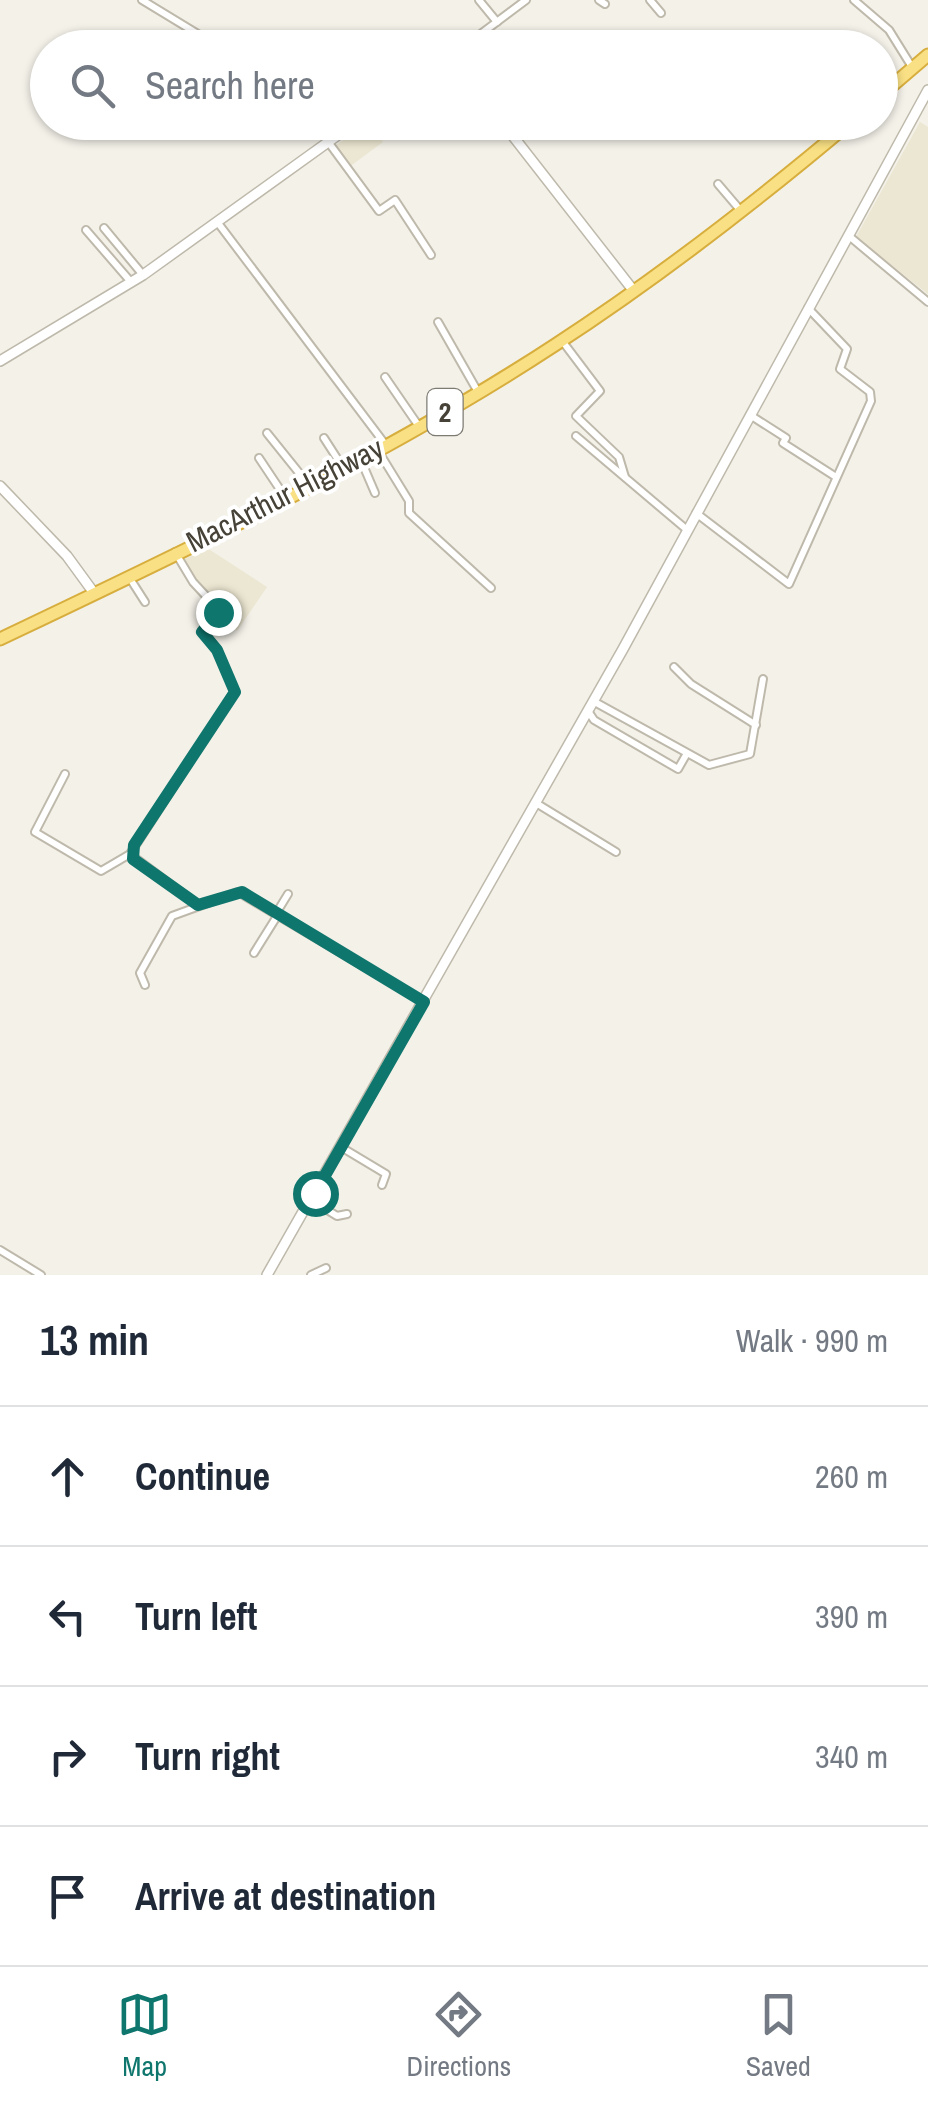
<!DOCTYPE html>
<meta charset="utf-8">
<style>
:root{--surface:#fff;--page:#f2f2f3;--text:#1f2937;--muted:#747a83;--line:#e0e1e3;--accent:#0f766e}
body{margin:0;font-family:"Archivo Narrow",sans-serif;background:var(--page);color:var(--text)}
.stop{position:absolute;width:30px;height:30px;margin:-22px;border:8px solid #0f766e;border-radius:50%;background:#fff}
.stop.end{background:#0f766e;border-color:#fff;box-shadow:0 2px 10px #0008}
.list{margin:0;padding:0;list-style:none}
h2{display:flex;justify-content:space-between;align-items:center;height:130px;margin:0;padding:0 40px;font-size:42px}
h2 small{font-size:32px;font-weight:400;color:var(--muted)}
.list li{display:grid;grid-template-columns:65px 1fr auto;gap:30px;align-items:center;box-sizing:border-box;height:140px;padding:0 40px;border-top:2px solid var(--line)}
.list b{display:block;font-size:38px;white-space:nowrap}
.list em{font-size:32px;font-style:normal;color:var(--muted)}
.icon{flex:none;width:55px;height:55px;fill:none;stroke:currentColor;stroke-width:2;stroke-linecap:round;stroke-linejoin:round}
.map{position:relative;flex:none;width:928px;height:1275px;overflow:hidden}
.search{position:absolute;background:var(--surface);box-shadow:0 2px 8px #0004;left:30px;right:30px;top:30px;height:110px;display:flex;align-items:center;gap:25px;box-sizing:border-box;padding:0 35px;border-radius:55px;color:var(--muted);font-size:38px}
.sheet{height:690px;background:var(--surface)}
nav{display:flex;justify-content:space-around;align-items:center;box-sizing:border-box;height:140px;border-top:2px solid var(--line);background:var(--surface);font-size:28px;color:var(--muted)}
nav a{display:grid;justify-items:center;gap:5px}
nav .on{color:var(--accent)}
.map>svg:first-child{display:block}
</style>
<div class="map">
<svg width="928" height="1275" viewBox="0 0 928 1275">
<rect width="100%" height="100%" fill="#f3f1e8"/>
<!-- education -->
<g fill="#ece7d2">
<path d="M920,122L928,127V294L856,237Z"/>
<path d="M366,123L383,142L349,167L334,147Z"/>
<path d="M207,548L267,587L237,631L181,561Z"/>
</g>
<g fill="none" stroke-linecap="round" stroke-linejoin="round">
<defs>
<g id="minor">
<path d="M142,0L221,48"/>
<path d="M479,0L497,22"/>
<path d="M599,0L605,4"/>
<path d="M650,0L661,13"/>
<path d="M854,0L889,30L912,67"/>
<path d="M259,37L274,48"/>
<path d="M462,48L526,0"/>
<path d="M329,143L379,211L395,200L431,255"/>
<path d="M718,184L741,211"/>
<path d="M218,223L385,444"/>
<path d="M104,228L143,275"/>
<path d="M86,230L131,282"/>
<path d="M849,236L928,302"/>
<path d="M438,322L478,392"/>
<path d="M563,342L600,391L576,416L619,457L625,477"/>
<path d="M385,377L418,425"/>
<path d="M750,415L786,438L783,443L836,477"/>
<path d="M267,433L308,484"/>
<path d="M576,436L686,529"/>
<path d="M324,438L342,466"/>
<path d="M377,449L409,501V513L491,588"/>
<path d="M259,458L285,497"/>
<path d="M360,458L375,493"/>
<path d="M696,513L789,584L871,401L870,392L840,369L847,349L808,308"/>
<path d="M175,552L193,582L219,610L203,632L217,649L235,691L130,854L198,905"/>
<path d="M129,577L145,602"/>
<path d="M674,667L691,684L756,725"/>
<path d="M593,701L709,765L750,754L763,679"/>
<path d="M588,711L594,720L678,769L686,755"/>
<path d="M65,774L35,832L101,871L130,854"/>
<path d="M536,803L616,852"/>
<path d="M277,912L288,894"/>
<path d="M254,953L279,913"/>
<path d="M145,985L140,973L172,916L238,892L424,1002"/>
<path d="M341,1147L386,1174L382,1185"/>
<path d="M311,1200L337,1216L347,1214"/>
<path d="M0,1250L41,1275"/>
<path d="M311,1275L326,1268"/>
</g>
<g id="tertiary">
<path d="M502,122L633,290"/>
<path d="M0,361L143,275L356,122"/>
<path d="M0,486L67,556L94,593"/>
<path d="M267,1275L623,649L928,90"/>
</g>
<g id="trunk">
<path d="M880,96L928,55"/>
<path d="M0,639C187,550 381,459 555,345C658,278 756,202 851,122"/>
</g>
</defs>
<!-- minor casing -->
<use href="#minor" stroke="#beb9ab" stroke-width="10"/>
<!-- tertiary casing -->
<use href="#tertiary" stroke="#beb9ab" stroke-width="12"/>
<!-- trunk casing -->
<use href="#trunk" stroke="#d7ae3e" stroke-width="15"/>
<!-- minor -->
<use href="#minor" stroke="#fff" stroke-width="6"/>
<!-- tertiary -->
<use href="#tertiary" stroke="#fff" stroke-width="9"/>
<!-- trunk -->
<use href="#trunk" stroke="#f9e084" stroke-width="11"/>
</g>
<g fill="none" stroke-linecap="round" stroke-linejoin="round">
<!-- route -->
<path stroke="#0f766e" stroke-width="12" d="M218,612L202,632L217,650L235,692L134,845L133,859L198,905L242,892L424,1002L315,1193"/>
</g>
<g text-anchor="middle" stroke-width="8" stroke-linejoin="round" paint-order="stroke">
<!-- shield labels -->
<rect fill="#fff" stroke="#7e7b73" stroke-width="2.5" x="427.5" y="389" width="35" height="46" rx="8"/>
<g font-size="28" font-weight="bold" fill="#464237">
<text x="445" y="422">2</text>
</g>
<!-- street labels -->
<g font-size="30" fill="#464237" stroke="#fff">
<text transform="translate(285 495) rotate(-27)" y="10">MacArthur Highway</text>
</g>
</g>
</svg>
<div class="stop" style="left:315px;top:1193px"></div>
<div class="stop end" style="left:218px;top:612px"></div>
<div class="search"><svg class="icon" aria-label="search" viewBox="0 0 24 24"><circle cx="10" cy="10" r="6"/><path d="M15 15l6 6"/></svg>Search here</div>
</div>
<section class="sheet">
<h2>13 min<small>Walk · 990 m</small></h2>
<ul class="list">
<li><svg class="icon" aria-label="ahead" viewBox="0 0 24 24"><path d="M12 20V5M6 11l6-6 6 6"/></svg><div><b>Continue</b></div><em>260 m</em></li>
<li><svg class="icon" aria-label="left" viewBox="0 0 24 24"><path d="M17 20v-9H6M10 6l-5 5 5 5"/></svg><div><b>Turn left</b></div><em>390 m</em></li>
<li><svg class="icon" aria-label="right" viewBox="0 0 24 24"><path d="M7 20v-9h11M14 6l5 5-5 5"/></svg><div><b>Turn right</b></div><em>340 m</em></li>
<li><svg class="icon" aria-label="arrive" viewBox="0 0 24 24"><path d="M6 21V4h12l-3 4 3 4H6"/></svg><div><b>Arrive at destination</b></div></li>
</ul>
</section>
<nav>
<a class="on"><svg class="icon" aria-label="map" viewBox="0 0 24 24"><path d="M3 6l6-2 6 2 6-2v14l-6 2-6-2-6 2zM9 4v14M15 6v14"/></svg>Map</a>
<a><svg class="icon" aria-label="directions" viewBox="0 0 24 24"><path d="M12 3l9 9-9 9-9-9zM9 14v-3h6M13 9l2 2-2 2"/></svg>Directions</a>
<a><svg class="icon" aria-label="saved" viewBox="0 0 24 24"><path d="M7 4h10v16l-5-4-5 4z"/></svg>Saved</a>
</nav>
